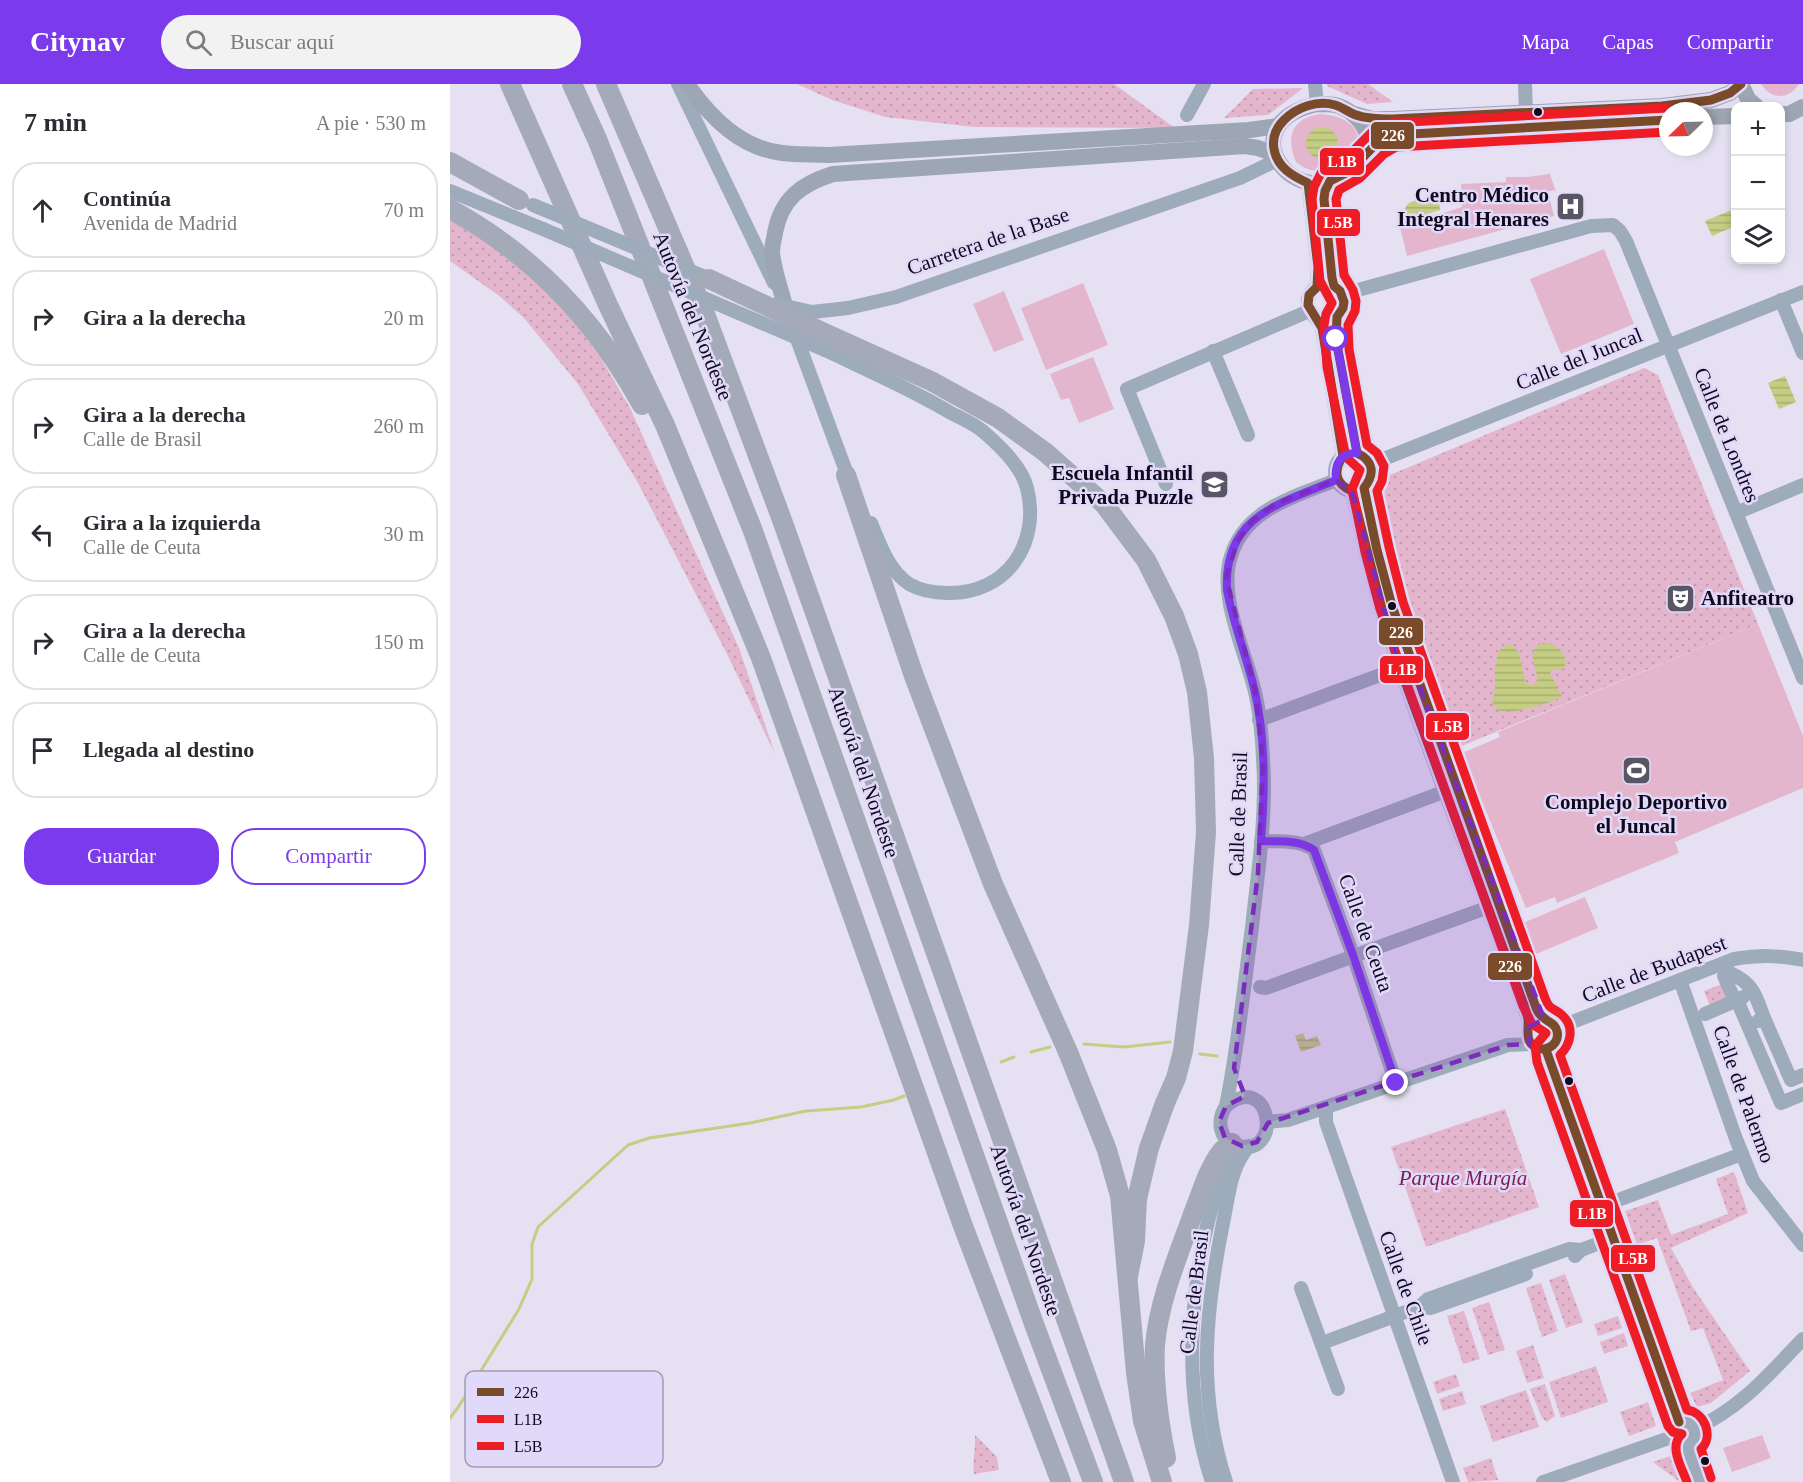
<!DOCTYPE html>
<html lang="es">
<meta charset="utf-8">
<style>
:root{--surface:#fff;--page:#f2f2f3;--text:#2b2b33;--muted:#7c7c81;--line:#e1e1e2;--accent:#7c3aed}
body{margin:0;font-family:"Times New Roman",serif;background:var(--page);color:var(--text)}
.controls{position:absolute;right:18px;top:18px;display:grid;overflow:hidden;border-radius:12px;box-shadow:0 3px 9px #0003}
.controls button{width:54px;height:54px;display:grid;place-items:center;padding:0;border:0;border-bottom:2px solid var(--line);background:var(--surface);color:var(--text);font:30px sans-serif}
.compass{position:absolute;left:1209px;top:18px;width:54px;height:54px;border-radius:50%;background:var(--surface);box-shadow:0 3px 9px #0003;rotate:247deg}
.stop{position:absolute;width:18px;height:18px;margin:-14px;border:4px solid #7c3aed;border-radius:50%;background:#fff}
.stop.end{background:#7c3aed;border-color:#fff;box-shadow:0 2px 6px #0008}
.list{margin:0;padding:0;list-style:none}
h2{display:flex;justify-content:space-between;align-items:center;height:78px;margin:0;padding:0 24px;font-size:26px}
h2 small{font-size:20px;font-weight:400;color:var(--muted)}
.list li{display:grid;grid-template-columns:39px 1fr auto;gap:18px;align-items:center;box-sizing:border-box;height:96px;margin:0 12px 12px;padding:0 12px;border:2px solid var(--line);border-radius:24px}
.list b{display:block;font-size:22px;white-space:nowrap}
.list p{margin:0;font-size:20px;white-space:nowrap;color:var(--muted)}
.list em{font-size:20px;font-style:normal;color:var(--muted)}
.actions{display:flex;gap:12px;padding:18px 24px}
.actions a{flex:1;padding:14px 0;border:2px solid var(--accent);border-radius:24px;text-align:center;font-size:21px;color:var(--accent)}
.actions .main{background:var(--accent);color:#fff}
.icon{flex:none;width:33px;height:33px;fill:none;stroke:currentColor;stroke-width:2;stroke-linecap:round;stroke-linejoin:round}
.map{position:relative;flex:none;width:1353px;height:1398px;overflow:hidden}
header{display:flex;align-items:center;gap:36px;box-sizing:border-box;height:84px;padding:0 30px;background:var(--accent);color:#fff}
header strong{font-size:28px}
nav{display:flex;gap:33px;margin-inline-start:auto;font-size:21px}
.search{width:420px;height:54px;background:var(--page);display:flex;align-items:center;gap:15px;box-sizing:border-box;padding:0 21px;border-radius:33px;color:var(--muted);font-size:22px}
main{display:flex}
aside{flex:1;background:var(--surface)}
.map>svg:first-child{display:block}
</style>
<header>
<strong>Citynav</strong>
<div class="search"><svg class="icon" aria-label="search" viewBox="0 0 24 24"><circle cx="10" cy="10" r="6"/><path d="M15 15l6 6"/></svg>Buscar aquí</div>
<nav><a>Mapa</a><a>Capas</a><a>Compartir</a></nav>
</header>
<main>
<aside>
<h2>7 min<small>A pie · 530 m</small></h2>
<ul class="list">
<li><svg class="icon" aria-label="ahead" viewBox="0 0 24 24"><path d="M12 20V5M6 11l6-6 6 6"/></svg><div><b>Continúa</b><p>Avenida de Madrid</p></div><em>70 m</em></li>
<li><svg class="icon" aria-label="right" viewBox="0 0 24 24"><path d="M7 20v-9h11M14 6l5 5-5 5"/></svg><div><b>Gira a la derecha</b></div><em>20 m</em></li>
<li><svg class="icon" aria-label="right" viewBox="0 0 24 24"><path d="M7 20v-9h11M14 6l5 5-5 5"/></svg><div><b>Gira a la derecha</b><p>Calle de Brasil</p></div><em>260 m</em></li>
<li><svg class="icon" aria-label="left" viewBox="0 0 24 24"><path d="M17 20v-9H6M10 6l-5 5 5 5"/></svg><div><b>Gira a la izquierda</b><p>Calle de Ceuta</p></div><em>30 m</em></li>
<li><svg class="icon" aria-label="right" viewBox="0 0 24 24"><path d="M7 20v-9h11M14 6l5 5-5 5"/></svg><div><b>Gira a la derecha</b><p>Calle de Ceuta</p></div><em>150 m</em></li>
<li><svg class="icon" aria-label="arrive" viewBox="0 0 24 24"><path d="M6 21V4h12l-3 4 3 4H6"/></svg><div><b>Llegada al destino</b></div></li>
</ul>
<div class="actions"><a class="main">Guardar</a><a>Compartir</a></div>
</aside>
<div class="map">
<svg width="1353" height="1398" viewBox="0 0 1353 1398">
<defs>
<pattern id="grass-dots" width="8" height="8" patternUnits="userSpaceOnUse" patternTransform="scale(1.5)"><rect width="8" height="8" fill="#e4b6ce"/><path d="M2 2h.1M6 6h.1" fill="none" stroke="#c29bb0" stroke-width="1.8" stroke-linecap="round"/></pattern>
<pattern id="water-rules" width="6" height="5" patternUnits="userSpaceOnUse" patternTransform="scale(1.5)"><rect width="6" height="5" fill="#c4cd82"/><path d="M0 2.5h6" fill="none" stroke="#a7af70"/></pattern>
</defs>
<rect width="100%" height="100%" fill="#e5e1f2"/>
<!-- grass -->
<g fill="url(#grass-dots)">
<path d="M347,0H664L725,44L524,43L435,33L382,16Z"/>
<path d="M877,0H918L943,18L917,20L877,2Z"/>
<path d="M853,4L818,31L774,34L803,5Z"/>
<path d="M0,132L62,174L107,215L151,274L180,324L289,564L325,670L277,570L188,399L128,300L74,234L48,211L0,177Z"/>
<path d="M1194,284L1208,291L1308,540L1007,664L969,555L930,412L940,391Z"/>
<path d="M1272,900L1280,919L1262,927L1254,907Z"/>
<path d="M1055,1025L1089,1123L976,1163L941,1063Z"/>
<path d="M1284,1088L1298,1129L1221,1164L1244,1205L1300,1287L1261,1319L1247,1323L1240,1309L1273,1296L1253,1244L1241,1247L1207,1154L1187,1161L1175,1127L1208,1116L1221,1151L1278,1130L1266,1095Z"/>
<path d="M1115,1190L1133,1238L1116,1244L1099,1196Z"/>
<path d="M1091,1199L1108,1247L1092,1253L1076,1204Z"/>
<path d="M1039,1218L1055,1266L1038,1271L1022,1224Z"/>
<path d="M1014,1227L1030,1275L1013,1280L997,1232Z"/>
<path d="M1168,1232L1172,1244L1148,1252L1144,1240Z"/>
<path d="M1174,1249L1178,1262L1154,1270L1150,1258Z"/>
<path d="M1083,1261L1094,1294L1077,1299L1066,1267Z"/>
<path d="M1146,1282L1158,1318L1111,1334L1099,1298Z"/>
<path d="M1006,1290L1010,1302L987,1310L983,1298Z"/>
<path d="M1095,1300L1105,1332L1097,1338L1092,1334L1080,1305Z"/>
<path d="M1076,1306L1089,1343L1043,1358L1030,1322Z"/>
<path d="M1012,1307L1016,1320L993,1327L989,1315Z"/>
<path d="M1198,1318L1206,1342L1179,1352L1170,1328Z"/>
<path d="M525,1351L547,1373L549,1386L524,1390C522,1377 526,1364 525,1351Z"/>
<path d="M1220,1372L1230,1398L1203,1378Z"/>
<path d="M1041,1374L1048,1396L1018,1398L1013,1384Z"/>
</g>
<!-- garden -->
<g fill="#e4b6ce">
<path d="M1311,0H1349C1339,16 1321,16 1311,0Z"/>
<path d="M871,30C947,37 887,113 846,78C835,53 842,33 871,30Z"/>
<path d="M1098,90H1100L1106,108L1104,106L1098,108L1104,132L957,172L950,143L1012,123L1011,100L1056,98V93H1078Z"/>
<path d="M1154,165L1184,240L1111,270L1080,195Z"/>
<path d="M633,199L658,261L596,286L571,224Z"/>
<path d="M554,207L574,256L544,268L523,220Z"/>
<path d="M643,273L664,325L629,339L619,314L611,316L600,290Z"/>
<path d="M1308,540L1353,652V704L1225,758L1229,769L1107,819L1105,813L1076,824L1012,669L1050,653L1048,648Z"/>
<path d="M1135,813L1148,844L1086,870L1073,839Z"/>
<path d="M1312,1351L1321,1374L1282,1388L1273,1364Z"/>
</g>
<!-- water -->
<g fill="url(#water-rules)">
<circle cx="872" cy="59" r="16"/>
<path d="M989,115L990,126L956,137C948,113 973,115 989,115Z"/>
<path d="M1284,125L1285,142L1262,152L1255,137Z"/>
<path d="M1335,292L1346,318L1329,325L1318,299Z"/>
<path d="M1092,559C1106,559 1118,569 1115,583L1112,585H1103L1100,589L1112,613C1096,620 1064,631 1047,626L1042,618C1049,598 1040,586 1050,566C1071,546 1072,590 1076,600L1083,601L1088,595C1085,581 1076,568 1092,559Z"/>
<path d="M853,949L856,956L867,952L871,961L851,968L845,952Z"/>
</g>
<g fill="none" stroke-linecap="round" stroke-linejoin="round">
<!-- stream -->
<g stroke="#c4cd82" stroke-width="3">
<path d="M634,960L674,963L720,958"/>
<path d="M581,968L600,963"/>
<path d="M750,970L767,972"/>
<path d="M551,978L564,973"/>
<path d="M0,1334L9,1322L69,1225L82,1195V1160L88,1143L178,1061L199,1054L300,1039L356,1027L411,1023L444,1016L454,1012"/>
</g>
<!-- minor -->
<g stroke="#9eabbb" stroke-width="14">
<path d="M228,0L324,199"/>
<path d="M865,0L867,20"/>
<path d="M1075,0L1076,29"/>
<path d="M737,31L754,0"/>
<path d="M880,97L875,107L874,115L884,202"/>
<path d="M858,99L868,183L867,203"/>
<path d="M0,107L93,145"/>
<path d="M890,207L908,206L1141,142L1163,141L1170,147L1176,157L1353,594"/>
<path d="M1331,216L1353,269"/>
<path d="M362,228L398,224L446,213L790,94L827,76"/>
<path d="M344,247L400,398"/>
<path d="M375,266C417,286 461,305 501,329C513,335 527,341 536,350C551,363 572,384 577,404C591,459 557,510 498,509C485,509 471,507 459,500C438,486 430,460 421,439"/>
<path d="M763,267L798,351"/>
<circle cx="904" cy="388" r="19"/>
<path d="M893,372L872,244C868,234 859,230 858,221C855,202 883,192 892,211C897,222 889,227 887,236C885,242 885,249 886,255C888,293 900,332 907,369"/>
<path d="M921,380L1353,208"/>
<path d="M716,400L677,305L859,227"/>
<path d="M914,404L927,466L942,522L1084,918L1094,935"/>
<path d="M902,407C915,466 930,526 950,583C990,701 1038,817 1078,935L1079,943"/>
<path d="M1286,429L1353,401"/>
<path d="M809,636L957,581"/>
<path d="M811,757C830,758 848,755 864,766L903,871L946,999"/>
<path d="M854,760L996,707"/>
<path d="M1280,889C1303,899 1306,912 1314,934L1308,937"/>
<path d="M1274,892L1285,917L1293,913"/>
<path d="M1230,896L1286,1055L1303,1097L1353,1161"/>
<path d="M810,903L816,904L1039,823"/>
<path d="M1287,916L1331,1019L1353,1010"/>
<path d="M1255,930L1285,917"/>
<path d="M1314,934L1341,996L1353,991"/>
<path d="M1107,944L1284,875C1310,871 1328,871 1353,876"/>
<path d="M1096,966L1229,1338"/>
<path d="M776,1022C822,985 834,1077 786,1061C768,1055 767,1035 776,1022C788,963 794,903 802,843C808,787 817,731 813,675C812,652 810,627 804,604C794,564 768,511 781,472C796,424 845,413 886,396"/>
<path d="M876,1023V1038L1003,1398"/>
<path d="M818,1038L838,1036L1058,961L1080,960"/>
<path d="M1152,1122L1292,1070"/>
<path d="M1125,1172L1131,1166L1163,1154"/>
<path d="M851,1204L888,1305"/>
<path d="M969,1223L981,1224L1076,1190"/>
<path d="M872,1259L969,1223L978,1215L1119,1165L1131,1166"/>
<circle cx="1234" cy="1349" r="12"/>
<path d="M1245,1345C1292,1323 1318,1291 1353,1255"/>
<path d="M1237,1361L1250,1398"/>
<path d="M762,1398C727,1292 741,1161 784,1060"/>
<path d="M776,1398C747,1309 755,1229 773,1139C779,1111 780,1084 799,1062"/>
<path d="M1093,1398L1222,1353"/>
</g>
<!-- major -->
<g stroke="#9da6b3" stroke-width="16">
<path d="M237,0C260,33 290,64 332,69C347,71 364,70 379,71L799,46L828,42"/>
<path d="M1291,0L1298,15L1306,22"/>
<path d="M867,20C873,20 880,20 885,21C912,28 930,59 908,81C849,140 774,41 867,20Z"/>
<path d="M904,30L922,35H942L1212,22L1261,16L1280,9L1291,0"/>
<path d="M1330,30H1339L1353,23"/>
<path d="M1254,33L1286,32"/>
<path d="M915,71L929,56L943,51L1218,36"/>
<path d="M335,222C331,206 323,184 322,168C322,162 324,155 325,149C331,115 351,100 383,90L795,62L808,64L825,70"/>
</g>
<!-- highway -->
<g stroke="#a5aab8" stroke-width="20">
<path d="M60,0L158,221L215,341L311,574L513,1142L611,1398"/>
<path d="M122,0L147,55L303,447L584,1240L643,1398"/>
<path d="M156,0L255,230L332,436L674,1398"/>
<path d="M0,78L69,116"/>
<path d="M0,125C84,171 147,238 192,321"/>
<path d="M368,246L481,297L548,334L595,368L654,420L696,476L724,532L738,570L747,608L754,674L756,748L749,841L733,967L726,994L715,1019L699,1064L687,1115L685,1157L678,1192"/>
<path d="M396,391L464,592L543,800L618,968L657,1066L670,1112L686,1289L693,1337L712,1398"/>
<path d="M716,1374C709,1339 703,1298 705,1261C709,1216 728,1172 743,1130C751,1110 758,1085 771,1068C774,1064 778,1062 782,1059"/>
</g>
<!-- minor-bridge -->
<g stroke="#9eabbb" stroke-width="14">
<path d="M83,121L267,198"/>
<path d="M93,145L375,266"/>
<path d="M327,220L362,228"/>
</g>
<!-- highway-bridge -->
<path stroke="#a5aab8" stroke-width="20" d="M259,195L368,246"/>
<defs>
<g id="bus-1">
<path d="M1218,36L943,51L925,61L900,87L880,97L875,107L874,115L882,194L884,202L890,207L894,218L893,224L887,233L886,255L907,369C924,377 925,390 914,404L927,466L942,522L1084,918C1086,924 1088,930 1094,934C1099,939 1105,939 1107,947C1111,963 1089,972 1080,958C1076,952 1079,942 1078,935C1077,930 1075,925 1074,921L950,584L932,525L902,407C885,400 883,387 893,372L872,244L858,221L859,211L867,203L868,183L858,99C842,92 827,83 824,65C822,54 826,44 834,36C847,23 867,16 885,21C892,23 898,28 906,31C917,35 930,35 942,35L1212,22L1261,16L1280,9L1291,0"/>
<path d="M1096,966L1229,1338"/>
</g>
<path id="bus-2" d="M1217,24L940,39L922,48L893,77L871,89L864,103L862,115L870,197L882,219L876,230L874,241L877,283L896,373L910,386L902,405L915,468L930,525L1073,922L1082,940L1096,949L1085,962L1087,978L1218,1342L1223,1348L1232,1350C1218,1362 1232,1384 1237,1398"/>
<path id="bus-3" d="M1218,48L946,63L934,70L910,94L889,106L886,115L894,191L903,206L906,217L905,227L898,241L899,265L917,361L927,369L934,382L932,397L927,407L939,463L953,518L1095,914C1100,927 1103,923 1112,931C1125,943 1121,960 1110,971L1237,1326C1255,1328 1264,1353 1251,1365L1261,1394"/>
</defs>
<!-- bus-1 casing -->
<use href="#bus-1" stroke="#e1d9fa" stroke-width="14"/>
<!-- bus-2 casing -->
<use href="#bus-2" stroke="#e1d9fa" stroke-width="14"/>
<!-- bus-3 casing -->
<use href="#bus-3" stroke="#e1d9fa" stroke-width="14"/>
<!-- bus-1 -->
<use href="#bus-1" stroke="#7a4b2a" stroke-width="9"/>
<!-- bus-2 -->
<use href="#bus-2" stroke="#ee1c25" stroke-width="9"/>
<!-- bus-3 -->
<use href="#bus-3" stroke="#ee1c25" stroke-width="9"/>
</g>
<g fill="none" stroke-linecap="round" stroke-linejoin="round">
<!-- route -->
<path stroke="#7c3aed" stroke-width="8" d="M886,255L907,369C890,369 884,380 886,396C832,419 773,431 777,506C783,539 796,571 804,604C816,654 815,706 811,757C830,758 848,755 864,766L903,871L946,999"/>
</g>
<!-- marked area -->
<path fill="#7b2cbf" fill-opacity="0.2" stroke="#7b2cbf" stroke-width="4.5" stroke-dasharray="12 8" stroke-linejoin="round" d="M886,396L902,407L950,584L961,579L1094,935L1079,943L1080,960L1058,961L818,1039L807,1058L792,1062L775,1054L769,1038L776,1022L795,1012L784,984L808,789L813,678L805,606L776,493L788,456L802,437L825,420Z"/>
<!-- icons -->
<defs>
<symbol id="hospital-square" viewBox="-11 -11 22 22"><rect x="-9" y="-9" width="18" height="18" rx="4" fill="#5a5566" stroke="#e1d9fa"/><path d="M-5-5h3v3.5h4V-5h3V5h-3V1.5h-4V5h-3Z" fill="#fff"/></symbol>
<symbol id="school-square" viewBox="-11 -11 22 22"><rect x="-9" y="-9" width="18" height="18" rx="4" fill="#5a5566" stroke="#e1d9fa"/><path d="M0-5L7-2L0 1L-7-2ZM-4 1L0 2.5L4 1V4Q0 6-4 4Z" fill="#fff"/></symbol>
<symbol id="theatre-square" viewBox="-11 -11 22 22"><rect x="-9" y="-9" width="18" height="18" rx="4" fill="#5a5566" stroke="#e1d9fa"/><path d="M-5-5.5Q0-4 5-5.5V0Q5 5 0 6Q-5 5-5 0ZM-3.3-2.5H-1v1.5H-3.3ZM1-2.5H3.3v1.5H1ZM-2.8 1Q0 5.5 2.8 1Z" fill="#fff"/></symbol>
<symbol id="stadium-square" viewBox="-11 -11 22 22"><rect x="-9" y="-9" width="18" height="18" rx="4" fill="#5a5566" stroke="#e1d9fa"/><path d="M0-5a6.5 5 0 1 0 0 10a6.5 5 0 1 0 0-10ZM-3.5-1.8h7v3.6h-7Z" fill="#fff"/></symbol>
</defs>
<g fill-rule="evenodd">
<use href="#hospital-square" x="1104" y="106" width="33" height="33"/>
<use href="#school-square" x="748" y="384" width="33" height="33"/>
<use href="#theatre-square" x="1214" y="498" width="33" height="33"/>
<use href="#stadium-square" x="1170" y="670" width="33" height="33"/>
</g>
<!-- markers -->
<g fill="#0f091b" stroke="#e1d9fa" stroke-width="2">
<circle cx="1088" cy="28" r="5"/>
<circle cx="942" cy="522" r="5"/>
<circle cx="1119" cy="997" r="5"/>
<circle cx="1255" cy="1377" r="5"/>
</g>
<g text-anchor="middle" stroke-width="5" stroke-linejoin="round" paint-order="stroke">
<!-- poi labels -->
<g font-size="21" font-weight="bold" fill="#0f091b" stroke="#e1d9fa" text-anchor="end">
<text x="1099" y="118">Centro Médico<tspan x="1099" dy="24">Integral Henares</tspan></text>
<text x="743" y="396">Escuela Infantil<tspan x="743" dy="24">Privada Puzzle</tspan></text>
<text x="1251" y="521" text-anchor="start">Anfiteatro</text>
<text x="1186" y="725" text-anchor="middle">Complejo Deportivo<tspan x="1186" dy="24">el Juncal</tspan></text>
</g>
<!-- street labels -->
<g font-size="21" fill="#0f091b" stroke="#e1d9fa">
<text transform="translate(538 157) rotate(-19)" y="7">Carretera de la Base</text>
<text transform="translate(243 232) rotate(68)" y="7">Autovía del Nordeste</text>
<text transform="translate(1129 275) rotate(-22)" y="7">Calle del Juncal</text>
<text transform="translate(1277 351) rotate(68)" y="7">Calle de Londres</text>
<text transform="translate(414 688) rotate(71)" y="7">Autovía del Nordeste</text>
<text transform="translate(788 730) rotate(-88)" y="7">Calle de Brasil</text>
<text transform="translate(916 849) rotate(70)" y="7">Calle de Ceuta</text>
<text transform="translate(1204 885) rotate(-21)" y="7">Calle de Budapest</text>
<text transform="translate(1294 1010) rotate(70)" y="7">Calle de Palermo</text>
<text transform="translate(576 1146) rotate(71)" y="7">Autovía del Nordeste</text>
<text transform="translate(956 1204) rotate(70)" y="7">Calle de Chile</text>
<text transform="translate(744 1208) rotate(-83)" y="7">Calle de Brasil</text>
</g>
<!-- park labels -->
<g font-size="21" font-style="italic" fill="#7e1e4c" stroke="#e1d9fa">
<text x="1013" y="1101">Parque Murgía</text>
</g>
</g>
<!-- legend -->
<rect x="15" y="1287" width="198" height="96" rx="9" fill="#e1d9fa" stroke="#a29bb7" stroke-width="1.5"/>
<rect x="27" y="1304" width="27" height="8" fill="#7a4b2a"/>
<rect x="27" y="1331" width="27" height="8" fill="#ee1c25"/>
<rect x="27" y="1358" width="27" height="8" fill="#ee1c25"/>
<g font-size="16" fill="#0f091b">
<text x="64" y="1314">226</text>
<text x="64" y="1341">L1B</text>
<text x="64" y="1368">L5B</text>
</g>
<g stroke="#e1d9fa" stroke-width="2">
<rect x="920" y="37" width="45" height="29" rx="6" fill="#7a4b2a"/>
<rect x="869" y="63" width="46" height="29" rx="6" fill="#ee1c25"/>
<rect x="866" y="124" width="45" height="29" rx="6" fill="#ee1c25"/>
<rect x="928" y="533" width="46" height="29" rx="6" fill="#7a4b2a"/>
<rect x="929" y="571" width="45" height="29" rx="6" fill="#ee1c25"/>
<rect x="975" y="628" width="45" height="29" rx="6" fill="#ee1c25"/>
<rect x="1037" y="868" width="46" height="29" rx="6" fill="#7a4b2a"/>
<rect x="1119" y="1115" width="45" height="29" rx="6" fill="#ee1c25"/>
<rect x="1160" y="1160" width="46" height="29" rx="6" fill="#ee1c25"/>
</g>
<g font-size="16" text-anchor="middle" font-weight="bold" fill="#fff">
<text x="943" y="57">226</text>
<text x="892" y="83">L1B</text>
<text x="888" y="144">L5B</text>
<text x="951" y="554">226</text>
<text x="952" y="591">L1B</text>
<text x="998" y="648">L5B</text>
<text x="1060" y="888">226</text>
<text x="1142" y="1135">L1B</text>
<text x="1183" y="1180">L5B</text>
</g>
</svg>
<div class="controls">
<button>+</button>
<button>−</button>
<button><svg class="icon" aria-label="layers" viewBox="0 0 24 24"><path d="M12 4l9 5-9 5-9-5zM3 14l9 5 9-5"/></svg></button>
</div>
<svg class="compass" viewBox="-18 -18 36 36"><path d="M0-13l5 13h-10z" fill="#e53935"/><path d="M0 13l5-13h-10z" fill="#7c7c81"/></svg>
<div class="stop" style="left:886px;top:255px"></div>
<div class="stop end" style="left:946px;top:999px"></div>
</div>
</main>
